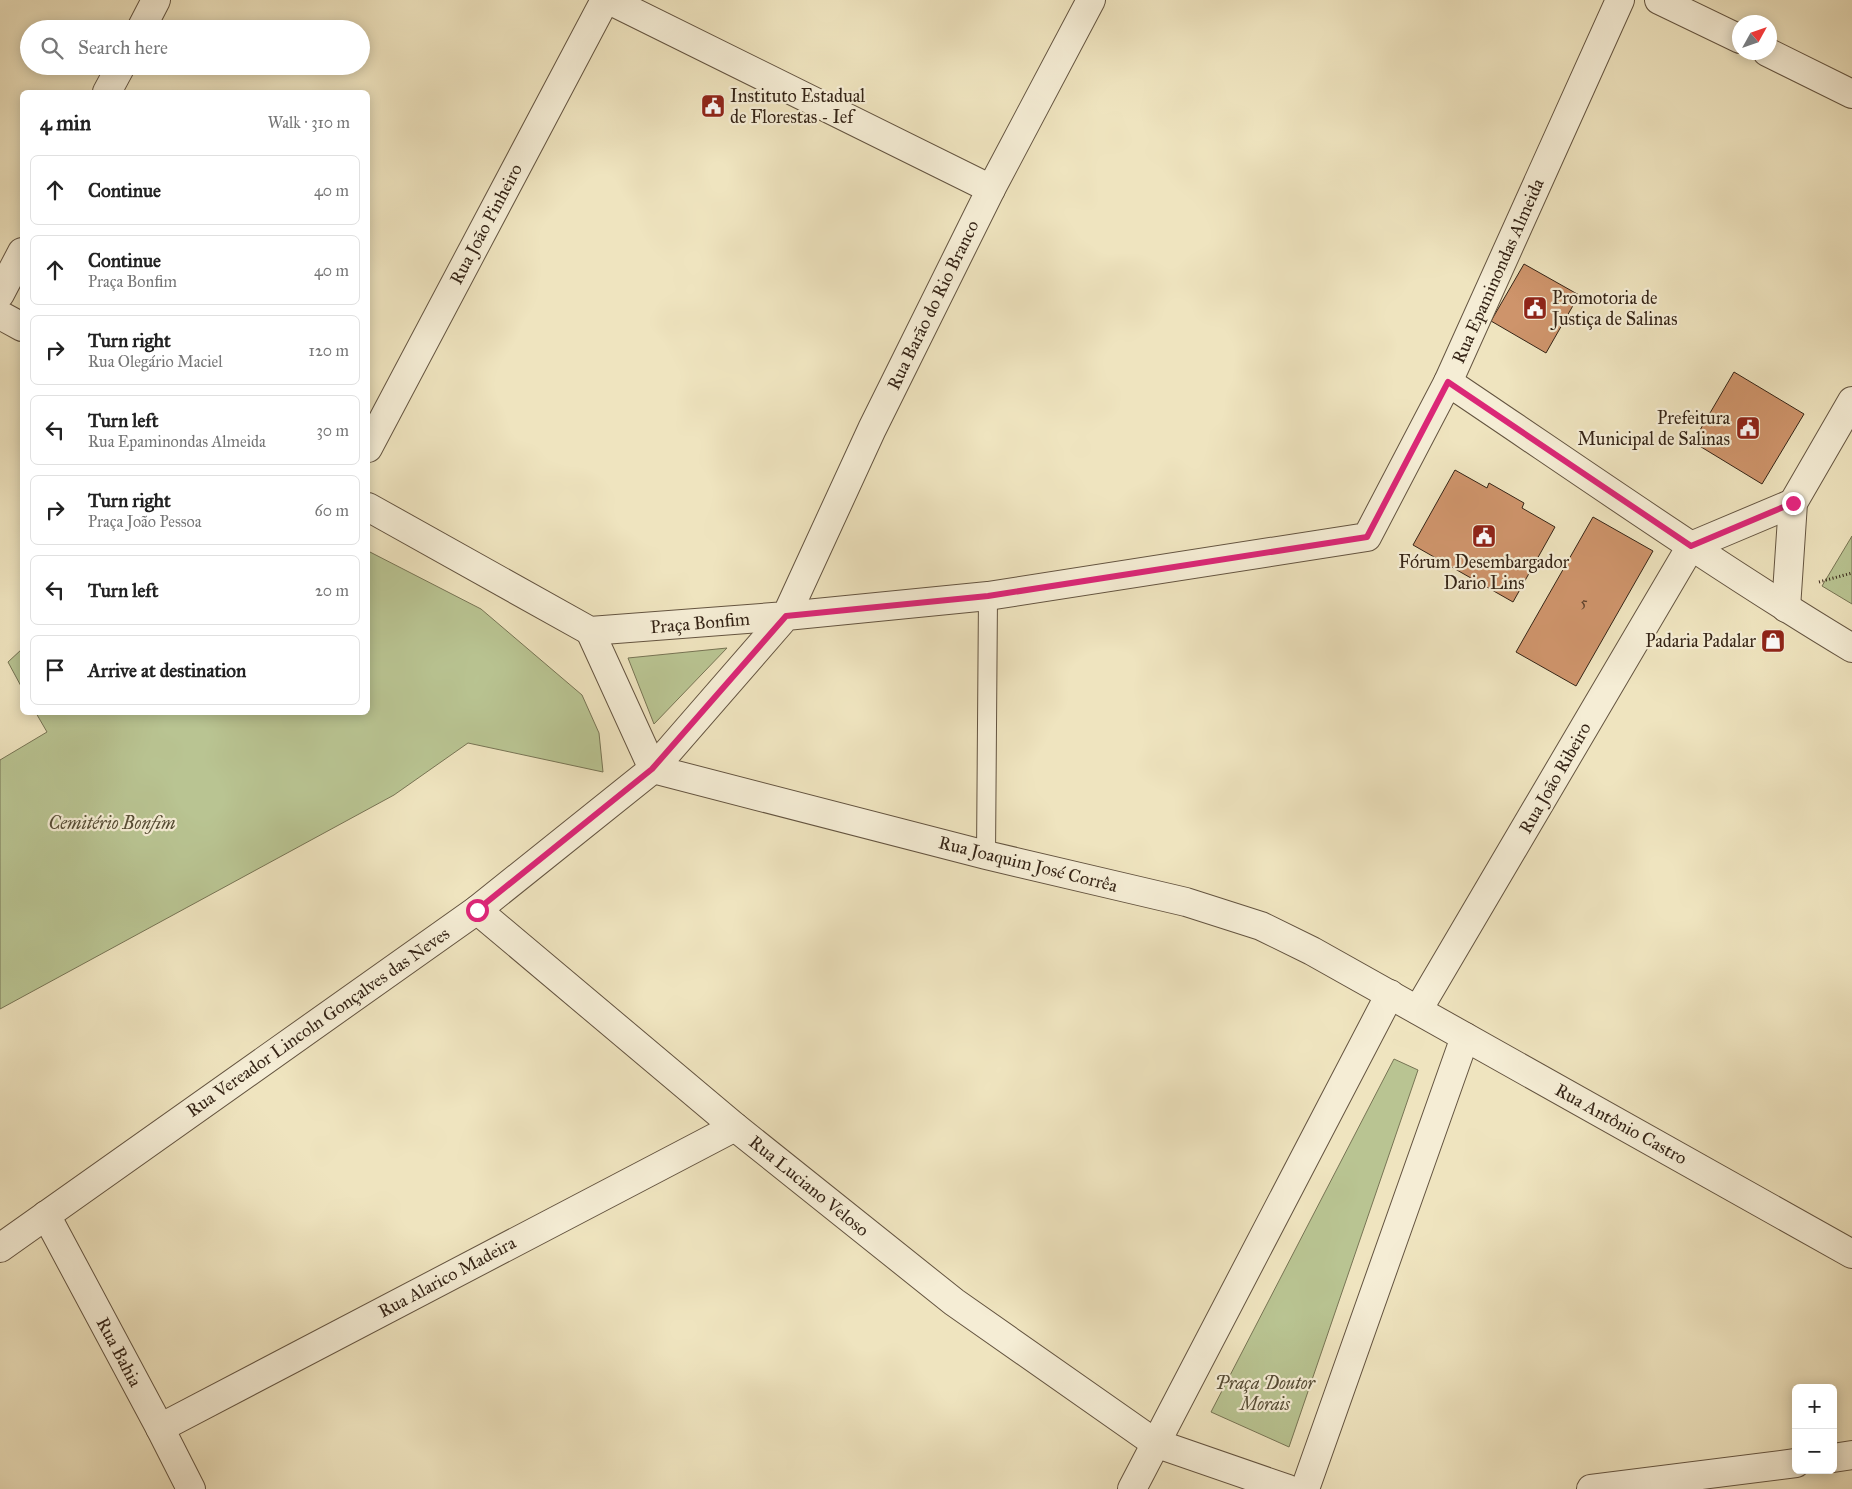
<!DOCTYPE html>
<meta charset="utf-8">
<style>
:root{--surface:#fff;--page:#f6f6f6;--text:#222;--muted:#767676;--line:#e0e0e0}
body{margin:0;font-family:"IM FELL Great Primer",serif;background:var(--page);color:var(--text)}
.controls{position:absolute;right:15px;bottom:15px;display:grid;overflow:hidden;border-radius:8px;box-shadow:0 2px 12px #0003}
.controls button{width:45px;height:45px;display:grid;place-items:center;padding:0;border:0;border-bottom:1px solid var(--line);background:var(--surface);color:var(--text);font:25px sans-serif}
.compass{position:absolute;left:1732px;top:15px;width:45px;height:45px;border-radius:50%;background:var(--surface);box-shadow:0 2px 12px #0003;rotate:50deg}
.stop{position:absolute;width:15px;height:15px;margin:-11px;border:4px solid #db2777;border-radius:50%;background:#fff}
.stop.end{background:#db2777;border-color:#fff;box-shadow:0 1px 5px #0008}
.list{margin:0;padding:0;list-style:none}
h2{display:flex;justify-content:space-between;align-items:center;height:65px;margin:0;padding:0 20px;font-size:21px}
h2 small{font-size:16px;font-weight:400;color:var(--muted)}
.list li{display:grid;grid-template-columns:32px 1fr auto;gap:15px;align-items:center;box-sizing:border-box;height:70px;margin:0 10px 10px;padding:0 10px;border:1px solid var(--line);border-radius:8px}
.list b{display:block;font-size:19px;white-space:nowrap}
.list p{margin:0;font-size:16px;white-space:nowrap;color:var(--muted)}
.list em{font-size:16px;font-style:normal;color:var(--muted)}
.icon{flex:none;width:28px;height:28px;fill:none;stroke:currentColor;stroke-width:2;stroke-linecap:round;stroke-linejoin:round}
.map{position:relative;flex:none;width:1852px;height:1489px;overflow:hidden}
.search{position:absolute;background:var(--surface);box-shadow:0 2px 12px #0003;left:20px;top:20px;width:350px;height:55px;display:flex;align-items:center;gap:12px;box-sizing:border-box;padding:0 18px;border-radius:28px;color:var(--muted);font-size:19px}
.panel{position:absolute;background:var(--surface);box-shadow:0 2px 12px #0003;left:20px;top:90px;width:350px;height:625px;border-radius:8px}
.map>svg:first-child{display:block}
</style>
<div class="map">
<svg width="1852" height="1489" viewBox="0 0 1852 1489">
<rect width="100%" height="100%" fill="#efe4bf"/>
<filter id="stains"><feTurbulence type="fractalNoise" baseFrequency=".004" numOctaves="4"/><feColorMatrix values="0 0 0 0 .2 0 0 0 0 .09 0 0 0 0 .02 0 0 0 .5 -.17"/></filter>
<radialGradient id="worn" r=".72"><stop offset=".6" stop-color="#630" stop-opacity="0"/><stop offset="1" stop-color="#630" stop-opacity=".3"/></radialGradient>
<!-- green -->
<g fill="#b9c492" stroke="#777454">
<path d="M1852,536V604L1822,586Z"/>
<path d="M368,551L481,609L582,695L599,733L603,772L468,743L394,795L0,1009V760L47,732L36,713L368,712Z"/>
<path d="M727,648L654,724L628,658Z"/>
<path d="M22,649V688L8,662Z"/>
<path d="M1394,1059L1418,1070L1289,1447L1211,1412Z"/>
</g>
<!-- building -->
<g fill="#ce946b" stroke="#352416">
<path d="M1524,264L1579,295L1546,353L1491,321Z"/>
<path d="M1734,372L1804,414L1762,484L1693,442Z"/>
<path d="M1455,470L1487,488L1489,483L1524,503L1522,508L1555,527L1513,602L1413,545Z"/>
<path d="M1593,517L1653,551L1576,686L1516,652Z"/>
</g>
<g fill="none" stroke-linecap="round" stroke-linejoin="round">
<defs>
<path id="service" d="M986,855L988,596"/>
<g id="minor">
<path d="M609,0L991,189"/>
<path d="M1659,0L1740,39"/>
<path d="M141,29L156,0"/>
<path d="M1767,52L1852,94"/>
<path d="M107,92L121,66"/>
<path d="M0,294L22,252"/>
<path d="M0,315L22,327"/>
<path d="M1448,382L1620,0"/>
<path d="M368,448L605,0"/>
<path d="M368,507L590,631L786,616L872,429L991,189L1091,0"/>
<path d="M590,631L653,769L986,855L1186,902L1261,926L1312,951L1852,1254"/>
<path d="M477,910L735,1127L954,1302L1155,1443L1288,1489"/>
<path d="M1418,1010L1691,546"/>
<path d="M46,1215L160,1428L191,1489"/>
<path d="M160,1428L735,1127"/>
<path d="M1833,1458L1852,1455"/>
<path d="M1132,1489L1390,994"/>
<path d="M1305,1489L1465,1037"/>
<path d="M1591,1489L1796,1463"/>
</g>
<g id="tertiary">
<path d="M1691,546L1793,503"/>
<path d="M1786,608L1793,503L1852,401"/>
<path d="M0,1248L477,910L653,769L786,616L988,596L1367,537L1448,382C1582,472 1714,565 1852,648"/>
</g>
</defs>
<!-- service casing -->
<use href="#service" stroke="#645440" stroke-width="20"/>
<!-- minor casing -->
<use href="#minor" stroke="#645440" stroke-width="30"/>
<!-- tertiary casing -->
<use href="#tertiary" stroke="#645440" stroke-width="30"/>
<!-- path -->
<path stroke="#352416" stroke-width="3" stroke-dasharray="1 2.5" stroke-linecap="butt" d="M1819,582L1852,573"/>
<!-- service -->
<use href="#service" stroke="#f5edd5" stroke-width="18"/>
<!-- minor -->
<use href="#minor" stroke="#f5edd5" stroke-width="28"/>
<!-- tertiary -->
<use href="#tertiary" stroke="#f5edd5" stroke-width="28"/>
</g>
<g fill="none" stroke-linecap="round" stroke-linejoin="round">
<!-- route -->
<path stroke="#db2777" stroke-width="6" d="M477,910L652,769L786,616L988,596L1367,537L1448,382L1691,546L1793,503"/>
</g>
<!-- icons -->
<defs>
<symbol id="civic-square" viewBox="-11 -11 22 22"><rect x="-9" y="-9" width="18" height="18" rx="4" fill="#8f2418" stroke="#f5edd5"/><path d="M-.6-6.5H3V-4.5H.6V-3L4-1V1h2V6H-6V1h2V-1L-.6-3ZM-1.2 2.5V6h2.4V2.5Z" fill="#fff"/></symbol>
<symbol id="shop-square" viewBox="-11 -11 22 22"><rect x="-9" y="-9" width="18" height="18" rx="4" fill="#8f2418" stroke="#f5edd5"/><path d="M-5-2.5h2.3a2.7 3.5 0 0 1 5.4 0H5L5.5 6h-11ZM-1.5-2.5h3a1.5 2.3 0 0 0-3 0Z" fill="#fff"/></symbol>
</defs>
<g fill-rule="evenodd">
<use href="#civic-square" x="699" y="92" width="28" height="28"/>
<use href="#civic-square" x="1521" y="294" width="28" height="28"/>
<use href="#civic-square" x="1734" y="414" width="28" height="28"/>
<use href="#civic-square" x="1470" y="522" width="28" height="28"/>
<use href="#shop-square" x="1759" y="627" width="28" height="28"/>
</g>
<g text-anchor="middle" stroke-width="4.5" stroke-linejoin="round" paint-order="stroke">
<!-- number labels -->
<g font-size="15" fill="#5b402b">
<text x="1584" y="607">5</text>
</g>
<!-- poi labels -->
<g font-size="18" fill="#352416" stroke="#f5edd5" text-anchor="start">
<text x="730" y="102">Instituto Estadual<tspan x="730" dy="21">de Florestas - Ief</tspan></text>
<text x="1552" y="304">Promotoria de<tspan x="1552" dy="21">Justiça de Salinas</tspan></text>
<text x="1730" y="424" text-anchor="end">Prefeitura<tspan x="1730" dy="21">Municipal de Salinas</tspan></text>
<text x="1484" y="568" text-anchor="middle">Fórum Desembargador<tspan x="1484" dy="21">Dario Lins</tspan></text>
<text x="1756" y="647" text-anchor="end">Padaria Padalar</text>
</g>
<!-- street labels -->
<g font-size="18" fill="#352416" stroke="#f5edd5">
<text transform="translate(486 224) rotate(-62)" y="6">Rua João Pinheiro</text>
<text transform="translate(1498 271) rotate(-66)" y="6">Rua Epaminondas Almeida</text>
<text transform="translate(933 305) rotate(-64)" y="6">Rua Barão do Rio Branco</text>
<text transform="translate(700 623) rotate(-5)" y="6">Praça Bonfim</text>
<text transform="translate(1555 778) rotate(-60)" y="6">Rua João Ribeiro</text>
<text transform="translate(1028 864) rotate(14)" y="6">Rua Joaquim José Corrêa</text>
<text transform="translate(318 1022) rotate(-35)" y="6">Rua Vereador Lincoln Gonçalves das Neves</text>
<text transform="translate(1621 1124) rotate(29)" y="6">Rua Antônio Castro</text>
<text transform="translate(809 1186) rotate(39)" y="6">Rua Luciano Veloso</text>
<text transform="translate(447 1277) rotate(-28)" y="6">Rua Alarico Madeira</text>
<text transform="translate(119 1352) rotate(62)" y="6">Rua Bahia</text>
</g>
<!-- park labels -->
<g font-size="18" font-style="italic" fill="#564c35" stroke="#f5edd5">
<text x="112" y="829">Cemitério Bonfim</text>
<text x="1265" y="1389">Praça Doutor<tspan x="1265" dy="21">Morais</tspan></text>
</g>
</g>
<rect width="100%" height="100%" filter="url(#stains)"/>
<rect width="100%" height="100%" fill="url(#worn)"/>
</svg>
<div class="controls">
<button>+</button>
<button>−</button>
</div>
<svg class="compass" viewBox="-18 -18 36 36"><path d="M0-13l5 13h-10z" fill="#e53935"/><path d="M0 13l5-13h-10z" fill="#767676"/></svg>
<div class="stop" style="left:477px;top:910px"></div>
<div class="stop end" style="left:1793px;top:503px"></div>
<div class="search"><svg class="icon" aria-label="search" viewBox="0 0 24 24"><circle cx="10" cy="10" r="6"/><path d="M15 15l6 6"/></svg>Search here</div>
<section class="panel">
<h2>4 min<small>Walk · 310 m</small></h2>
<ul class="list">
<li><svg class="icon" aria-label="ahead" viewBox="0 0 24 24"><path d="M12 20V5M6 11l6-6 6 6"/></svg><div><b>Continue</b></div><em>40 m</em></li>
<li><svg class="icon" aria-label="ahead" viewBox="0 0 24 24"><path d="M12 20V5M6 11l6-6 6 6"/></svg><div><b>Continue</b><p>Praça Bonfim</p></div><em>40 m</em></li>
<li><svg class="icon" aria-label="right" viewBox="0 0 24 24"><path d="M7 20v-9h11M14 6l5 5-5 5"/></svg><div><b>Turn right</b><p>Rua Olegário Maciel</p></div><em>120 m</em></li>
<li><svg class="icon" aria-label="left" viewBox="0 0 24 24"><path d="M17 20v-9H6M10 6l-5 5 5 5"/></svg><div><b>Turn left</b><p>Rua Epaminondas Almeida</p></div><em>30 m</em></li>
<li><svg class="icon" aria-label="right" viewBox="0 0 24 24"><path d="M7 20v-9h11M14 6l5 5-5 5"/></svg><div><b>Turn right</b><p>Praça João Pessoa</p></div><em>60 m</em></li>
<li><svg class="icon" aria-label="left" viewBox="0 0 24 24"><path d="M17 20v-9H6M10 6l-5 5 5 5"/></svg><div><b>Turn left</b></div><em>20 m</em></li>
<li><svg class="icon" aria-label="arrive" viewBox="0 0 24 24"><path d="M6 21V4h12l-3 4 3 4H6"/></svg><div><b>Arrive at destination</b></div></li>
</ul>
</section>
</div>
